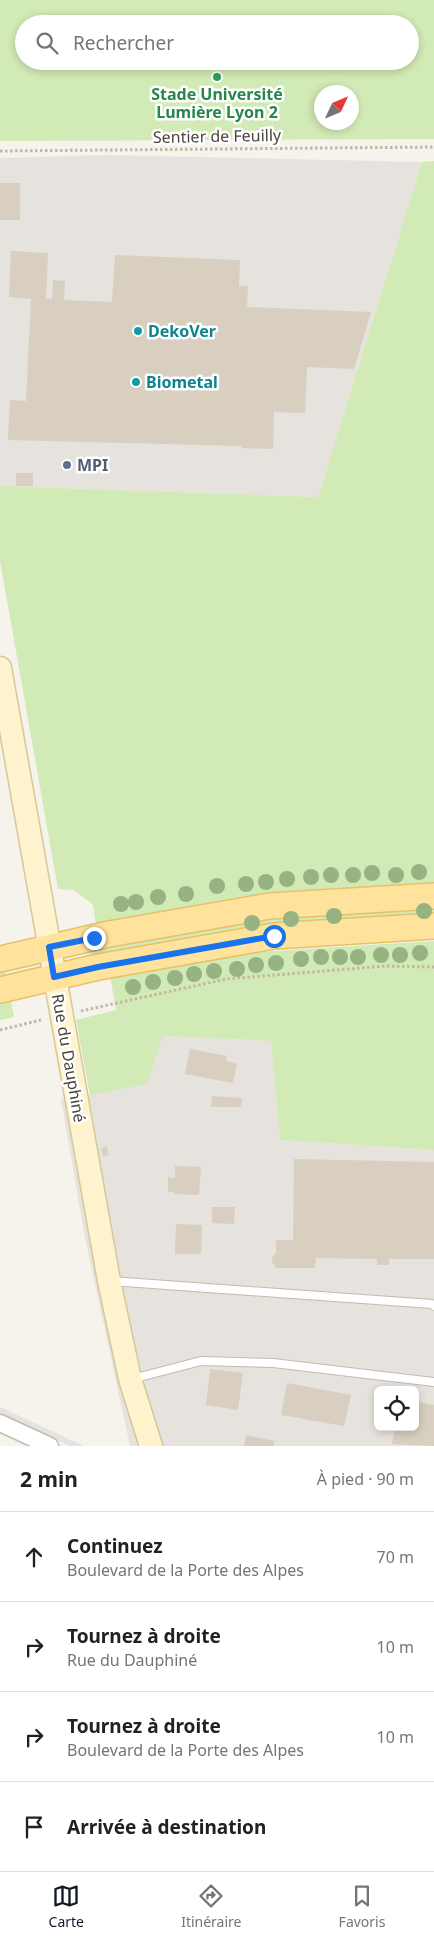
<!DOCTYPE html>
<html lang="fr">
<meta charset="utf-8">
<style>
:root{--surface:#fff;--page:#f2f2f2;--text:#202124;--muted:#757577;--line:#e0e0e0;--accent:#111827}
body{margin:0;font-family:"Noto Sans",sans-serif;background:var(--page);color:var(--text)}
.controls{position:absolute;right:15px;bottom:15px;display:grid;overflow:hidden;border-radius:8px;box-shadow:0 2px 8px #0003}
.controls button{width:45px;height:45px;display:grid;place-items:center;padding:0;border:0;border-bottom:1px solid var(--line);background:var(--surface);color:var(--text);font:25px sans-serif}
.compass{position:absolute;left:314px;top:85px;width:45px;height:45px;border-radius:50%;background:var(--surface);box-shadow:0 2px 8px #0003;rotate:46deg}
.stop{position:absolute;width:15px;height:15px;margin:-11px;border:4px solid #1a73e8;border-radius:50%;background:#fff}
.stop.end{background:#1a73e8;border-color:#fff;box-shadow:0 1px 5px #0008}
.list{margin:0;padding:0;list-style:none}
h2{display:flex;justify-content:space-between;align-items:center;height:65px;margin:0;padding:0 20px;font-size:21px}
h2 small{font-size:16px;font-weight:400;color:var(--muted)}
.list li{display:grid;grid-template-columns:32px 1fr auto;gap:15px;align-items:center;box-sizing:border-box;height:90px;padding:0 20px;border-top:1px solid var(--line)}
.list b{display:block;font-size:19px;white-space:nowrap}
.list p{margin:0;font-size:16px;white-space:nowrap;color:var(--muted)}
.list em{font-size:16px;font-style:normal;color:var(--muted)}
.icon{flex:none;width:28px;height:28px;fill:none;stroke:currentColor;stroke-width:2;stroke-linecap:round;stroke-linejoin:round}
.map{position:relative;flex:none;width:434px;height:1446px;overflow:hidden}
.search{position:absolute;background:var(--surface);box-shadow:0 2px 8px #0003;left:15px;right:15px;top:15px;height:55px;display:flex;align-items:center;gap:12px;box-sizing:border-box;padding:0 18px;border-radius:28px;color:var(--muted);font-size:19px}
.sheet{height:425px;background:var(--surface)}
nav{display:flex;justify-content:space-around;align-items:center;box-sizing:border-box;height:70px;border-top:1px solid var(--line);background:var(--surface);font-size:14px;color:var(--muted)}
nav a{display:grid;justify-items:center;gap:2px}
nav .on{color:var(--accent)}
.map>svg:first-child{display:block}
</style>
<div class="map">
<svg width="434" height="1446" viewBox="0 0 434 1446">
<rect width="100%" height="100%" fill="#f6f3ec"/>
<!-- industrial -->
<g fill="#e6e2dd" fill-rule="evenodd">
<path d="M105,155L422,162L318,497L0,486V158Z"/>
<path d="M163,1036L271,1041L280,1140L434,1150V1446H130L85,1238L61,1099L90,1095ZM378,1390H415V1427H378Z"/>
</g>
<!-- green -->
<g fill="#d2eab5" fill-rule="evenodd">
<path d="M0,0H434V139L0,141ZM24,24H410V61H24ZM322,92H352V122H322Z"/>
<path d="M434,161V919L101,958L93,905L74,890L58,889L0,561V486L318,497L422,162Z"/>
<path d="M434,941V1150L280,1140L271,1041L163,1036L147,1084L90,1095L76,1020L116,1010L110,976L244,953Z"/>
<path d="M0,948L14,1017L0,1020Z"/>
</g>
<!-- parking -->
<path fill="#e5e3e0" d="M0,1407L82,1445V1446H70L0,1413Z"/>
<!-- building -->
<g fill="#d8cfc1">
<rect x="0" y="183" width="20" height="37"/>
<path d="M11,251L48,253L46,299H52L53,280L65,281L64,300L112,302L115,255L240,260L239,286H248L247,307L371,312L354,369L307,367L305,413L274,412L273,449L242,448L241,446L8,440L10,400L26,401L31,299L9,297Z"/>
<rect x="16" y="473" width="17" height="13"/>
<path d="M190,1049L227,1056L226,1061L237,1064L233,1083L185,1074Z"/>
<path d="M212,1096L242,1098L241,1107H211Z"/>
<path d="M107,1147L108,1155L103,1156L101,1148Z"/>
<path d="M294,1159L434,1162V1259H389V1265H377V1259L316,1258L315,1268H276L272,1262V1257L276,1253V1240H293Z"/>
<path d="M175,1166L201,1167L199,1195L174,1194V1192H168V1177L175,1178Z"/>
<path d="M212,1207H235L234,1224L212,1223Z"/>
<path d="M176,1224L202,1225L201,1254H175Z"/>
<path d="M210,1369L243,1373L238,1410L206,1405Z"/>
<path d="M287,1383L351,1395L344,1426L281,1415Z"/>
<path d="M415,1401L434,1405V1446L392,1444L395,1427H415Z"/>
<path d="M246,1435L274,1441V1446H244Z"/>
</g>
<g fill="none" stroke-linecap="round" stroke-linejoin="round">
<defs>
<g id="lane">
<path d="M111,1281L432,1304L434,1306"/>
<path d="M132,1379L201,1361L273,1363L434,1382"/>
</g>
<path id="street" d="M0,1423L50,1446"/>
<path id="secondary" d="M0,668L109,1281L130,1379L151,1446"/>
<g id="primary">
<path d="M0,959L109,934L270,906L434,896"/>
<path d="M0,990L98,967L274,936L434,926"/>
</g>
</defs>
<!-- lane casing -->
<use href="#lane" stroke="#c2bbae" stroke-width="10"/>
<!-- street casing -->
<use href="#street" stroke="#c2bbae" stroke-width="19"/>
<!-- secondary casing -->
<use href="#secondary" stroke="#d6c79b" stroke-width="25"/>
<!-- primary casing -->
<use href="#primary" stroke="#e6c16a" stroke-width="28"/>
<!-- path -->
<g stroke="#c4b79f" stroke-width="3" stroke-dasharray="2.5 2.5" stroke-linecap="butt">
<path d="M0,151L434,147"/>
<path d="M81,1011L226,979L385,966L434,967"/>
<path d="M0,1030L41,1020"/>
</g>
<!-- lane -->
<use href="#lane" stroke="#fff" stroke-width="8"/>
<!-- street -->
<use href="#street" stroke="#fff" stroke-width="16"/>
<!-- secondary -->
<use href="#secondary" stroke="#fff3cd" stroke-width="22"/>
<!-- primary -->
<use href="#primary" stroke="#ffe39c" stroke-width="25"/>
</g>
<!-- trees -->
<g fill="#97b381">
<circle cx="419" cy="872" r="8"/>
<circle cx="372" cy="873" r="8"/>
<circle cx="331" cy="875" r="8"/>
<circle cx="353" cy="875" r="8"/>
<circle cx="396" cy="875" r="8"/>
<circle cx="311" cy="877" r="8"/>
<circle cx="287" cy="879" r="8"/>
<circle cx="266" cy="882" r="8"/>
<circle cx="246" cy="884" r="8"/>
<circle cx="217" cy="886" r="8"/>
<circle cx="186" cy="894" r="8"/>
<circle cx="158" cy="897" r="8"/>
<circle cx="136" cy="902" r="8"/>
<circle cx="121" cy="904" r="8"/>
<circle cx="424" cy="911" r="8"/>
<circle cx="334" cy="916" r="8"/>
<circle cx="291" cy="919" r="8"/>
<circle cx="252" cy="923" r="8"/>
<circle cx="420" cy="953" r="8"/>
<circle cx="381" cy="955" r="8"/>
<circle cx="400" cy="955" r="8"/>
<circle cx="321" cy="957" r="8"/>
<circle cx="340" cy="957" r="8"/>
<circle cx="358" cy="957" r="8"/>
<circle cx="301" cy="959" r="8"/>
<circle cx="276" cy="963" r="8"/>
<circle cx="256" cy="965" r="8"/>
<circle cx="237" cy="969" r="8"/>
<circle cx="214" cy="971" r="8"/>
<circle cx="194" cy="974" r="8"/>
<circle cx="175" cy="978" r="8"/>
<circle cx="153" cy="982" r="8"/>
<circle cx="133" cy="987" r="8"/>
</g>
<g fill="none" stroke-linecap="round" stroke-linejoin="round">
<!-- route -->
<path stroke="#1a73e8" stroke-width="6" d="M94,938L49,947L54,977L98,967L274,936"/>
</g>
<!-- markers -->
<circle fill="#2e9e5b" stroke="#fff" stroke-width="2" cx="217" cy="77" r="5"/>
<g fill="#0f9aa8" stroke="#fff" stroke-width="2">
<circle cx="138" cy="331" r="5"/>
<circle cx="136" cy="382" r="5"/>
</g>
<circle fill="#5c6f8a" stroke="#fff" stroke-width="2" cx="67" cy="465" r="5"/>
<g text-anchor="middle" stroke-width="5" stroke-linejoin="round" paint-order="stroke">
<!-- leisure labels -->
<g font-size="16" font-weight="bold" fill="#27864d" stroke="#fff">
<text x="217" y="100">Stade Université<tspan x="217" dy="18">Lumière Lyon 2</tspan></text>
</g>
<!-- street labels -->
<g font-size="16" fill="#4b4439" stroke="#fff">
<text transform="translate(217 136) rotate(-1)" y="6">Sentier de Feuilly</text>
<text transform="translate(69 1058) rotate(80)" y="6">Rue du Dauphiné</text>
</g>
<!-- culture labels -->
<g font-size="16" font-weight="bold" fill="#0d838f" stroke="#fff" text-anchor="start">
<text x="148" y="337">DekoVer</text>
<text x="146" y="388">Biometal</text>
</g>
<!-- service labels -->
<g font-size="16" font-weight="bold" fill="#4e5e75" stroke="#fff" text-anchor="start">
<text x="77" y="471">MPI</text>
</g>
</g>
</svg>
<div class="controls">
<button><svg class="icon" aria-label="locate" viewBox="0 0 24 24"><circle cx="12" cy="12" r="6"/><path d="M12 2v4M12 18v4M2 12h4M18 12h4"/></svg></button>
</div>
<svg class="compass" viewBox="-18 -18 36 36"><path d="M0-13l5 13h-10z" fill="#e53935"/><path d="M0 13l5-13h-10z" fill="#757577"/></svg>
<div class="stop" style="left:274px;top:936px"></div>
<div class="stop end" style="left:94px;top:938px"></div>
<div class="search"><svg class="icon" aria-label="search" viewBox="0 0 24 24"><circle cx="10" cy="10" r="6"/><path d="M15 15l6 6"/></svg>Rechercher</div>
</div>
<section class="sheet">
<h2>2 min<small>À pied · 90 m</small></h2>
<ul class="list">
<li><svg class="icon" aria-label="ahead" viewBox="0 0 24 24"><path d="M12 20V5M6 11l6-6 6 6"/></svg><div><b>Continuez</b><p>Boulevard de la Porte des Alpes</p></div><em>70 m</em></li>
<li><svg class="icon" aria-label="right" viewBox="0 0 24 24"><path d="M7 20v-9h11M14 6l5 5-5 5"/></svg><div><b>Tournez à droite</b><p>Rue du Dauphiné</p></div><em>10 m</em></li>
<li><svg class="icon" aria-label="right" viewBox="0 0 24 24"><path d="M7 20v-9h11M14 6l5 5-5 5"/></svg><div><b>Tournez à droite</b><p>Boulevard de la Porte des Alpes</p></div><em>10 m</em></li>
<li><svg class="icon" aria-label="arrive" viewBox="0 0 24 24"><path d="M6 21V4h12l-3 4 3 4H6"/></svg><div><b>Arrivée à destination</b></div></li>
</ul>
</section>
<nav>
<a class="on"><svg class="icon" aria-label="map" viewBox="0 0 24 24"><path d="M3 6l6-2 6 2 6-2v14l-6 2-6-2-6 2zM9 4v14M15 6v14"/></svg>Carte</a>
<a><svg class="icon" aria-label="directions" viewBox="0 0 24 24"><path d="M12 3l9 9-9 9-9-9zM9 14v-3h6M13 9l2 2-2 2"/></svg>Itinéraire</a>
<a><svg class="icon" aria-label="saved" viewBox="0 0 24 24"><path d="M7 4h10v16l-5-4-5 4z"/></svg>Favoris</a>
</nav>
